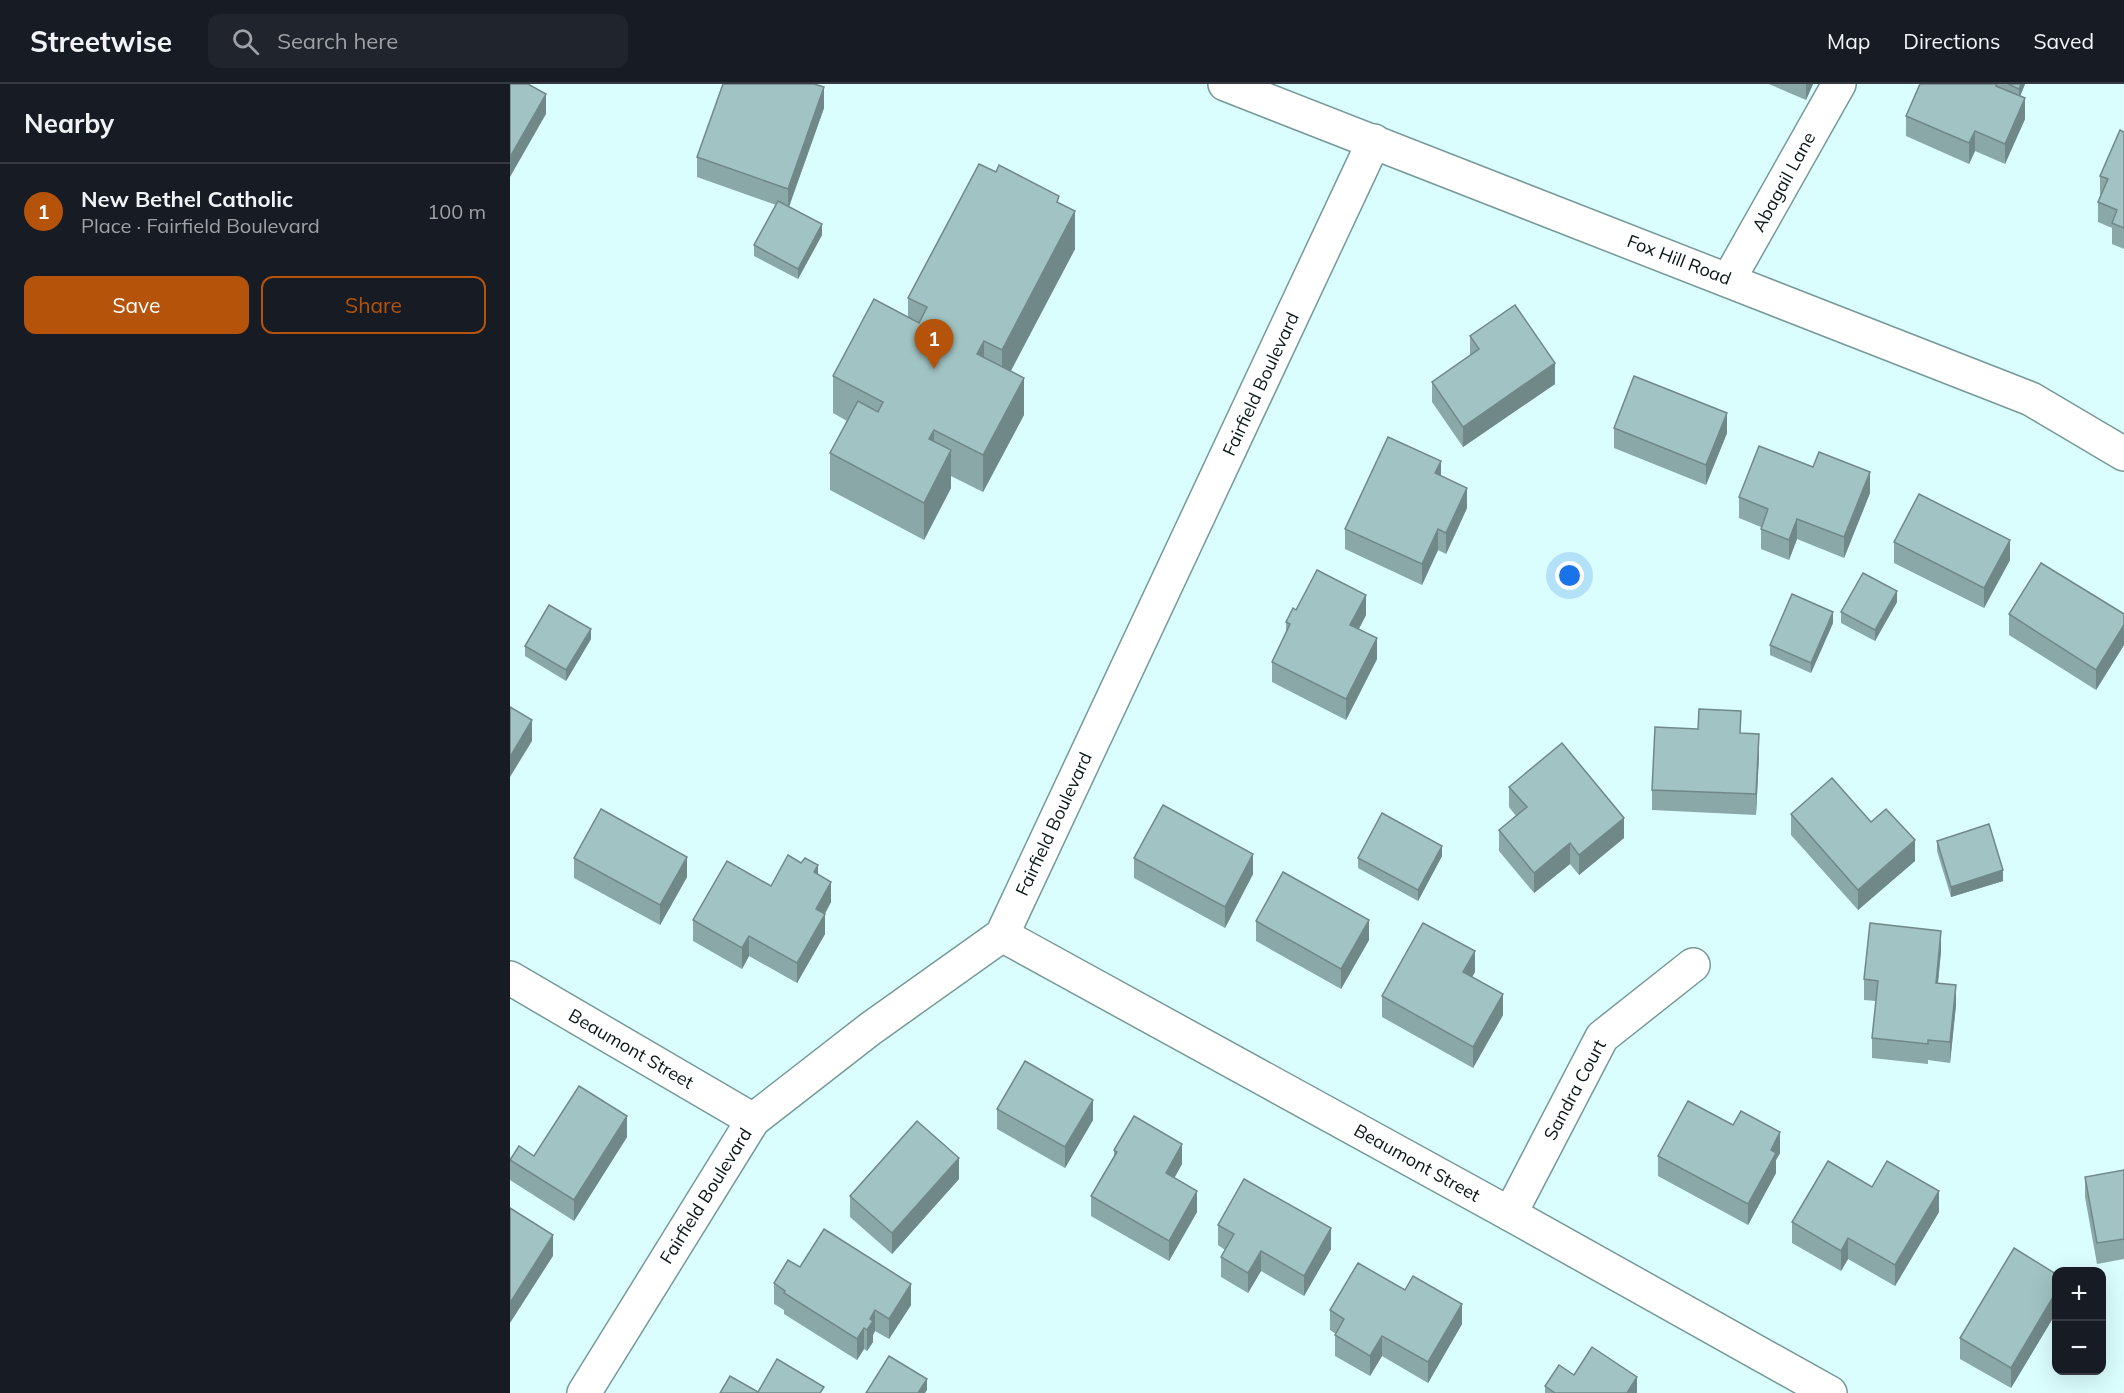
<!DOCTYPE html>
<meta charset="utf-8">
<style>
:root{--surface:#171b24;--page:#20242c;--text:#f1f3f6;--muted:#9ea1a6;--line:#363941;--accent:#b45309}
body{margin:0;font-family:Mulish,sans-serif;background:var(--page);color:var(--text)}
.controls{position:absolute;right:18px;bottom:18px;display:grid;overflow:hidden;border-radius:12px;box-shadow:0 6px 24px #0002}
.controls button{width:54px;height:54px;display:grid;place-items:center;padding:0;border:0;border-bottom:2px solid var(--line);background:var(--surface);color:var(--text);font:30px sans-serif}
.you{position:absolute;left:1060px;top:492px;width:21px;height:21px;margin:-15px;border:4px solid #fff;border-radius:50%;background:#1a73e8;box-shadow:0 0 0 9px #1a73e833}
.badge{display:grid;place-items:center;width:39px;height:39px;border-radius:50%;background:var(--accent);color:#fff;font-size:20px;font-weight:700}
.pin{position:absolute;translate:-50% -50px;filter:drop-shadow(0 2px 3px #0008)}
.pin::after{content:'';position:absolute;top:32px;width:21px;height:18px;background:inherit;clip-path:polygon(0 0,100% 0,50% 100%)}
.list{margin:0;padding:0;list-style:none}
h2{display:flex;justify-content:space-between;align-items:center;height:78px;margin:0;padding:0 24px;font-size:26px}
h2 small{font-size:20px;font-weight:400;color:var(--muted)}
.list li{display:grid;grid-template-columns:39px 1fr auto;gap:18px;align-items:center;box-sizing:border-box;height:96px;padding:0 24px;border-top:2px solid var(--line)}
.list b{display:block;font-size:22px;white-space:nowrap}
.list p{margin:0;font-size:20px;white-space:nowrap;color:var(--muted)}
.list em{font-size:20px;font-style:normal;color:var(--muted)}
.actions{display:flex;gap:12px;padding:18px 24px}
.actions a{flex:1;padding:14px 0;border:2px solid var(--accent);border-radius:12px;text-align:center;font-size:21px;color:var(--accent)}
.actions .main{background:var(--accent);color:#fff}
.icon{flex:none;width:33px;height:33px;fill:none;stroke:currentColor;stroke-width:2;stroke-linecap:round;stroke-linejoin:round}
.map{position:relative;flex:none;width:1614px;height:1309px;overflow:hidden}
header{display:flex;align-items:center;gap:36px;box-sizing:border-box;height:84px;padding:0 30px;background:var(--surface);border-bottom:2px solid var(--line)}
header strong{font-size:28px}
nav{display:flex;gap:33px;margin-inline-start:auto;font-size:21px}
.search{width:420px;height:54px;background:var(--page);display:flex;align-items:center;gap:15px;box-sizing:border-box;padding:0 21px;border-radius:12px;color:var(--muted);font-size:22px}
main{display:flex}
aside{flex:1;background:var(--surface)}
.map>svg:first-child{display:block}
</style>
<header>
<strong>Streetwise</strong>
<div class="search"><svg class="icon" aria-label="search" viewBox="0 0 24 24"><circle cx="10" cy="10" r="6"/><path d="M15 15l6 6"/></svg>Search here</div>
<nav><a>Map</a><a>Directions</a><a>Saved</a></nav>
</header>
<main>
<aside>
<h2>Nearby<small></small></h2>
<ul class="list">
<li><span class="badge">1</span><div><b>New Bethel Catholic</b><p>Place · Fairfield Boulevard</p></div><em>100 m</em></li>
</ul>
<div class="actions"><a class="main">Save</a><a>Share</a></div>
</aside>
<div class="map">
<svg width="1614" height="1309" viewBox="0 0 1614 1309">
<rect width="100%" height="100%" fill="#dafdfd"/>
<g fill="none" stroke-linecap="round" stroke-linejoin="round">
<defs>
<g id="street">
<path d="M1219,195L1329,0"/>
<path d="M492,851L1000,1130L1320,1309"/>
<path d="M0,894L243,1036"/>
<path d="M1000,1130L1092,953L1183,881"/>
<path d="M74,1309L243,1036L360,945L492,851L864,57"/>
</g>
<path id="secondary" d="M715,0L1521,315L1614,370"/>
</defs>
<!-- street casing -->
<use href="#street" stroke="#789999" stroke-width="36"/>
<!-- secondary casing -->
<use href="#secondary" stroke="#789999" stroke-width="36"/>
<!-- street -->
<use href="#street" stroke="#fff" stroke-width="33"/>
<!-- secondary -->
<use href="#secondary" stroke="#fff" stroke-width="33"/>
</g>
<!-- wall -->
<g fill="#8aa8a8">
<path d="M1259,0H1303L1296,16Z"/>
<path d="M1410,0H1515L1510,12L1515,35L1495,80L1465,67L1459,80L1396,52V32Z"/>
<path d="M314,24L279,123L312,151L288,195L244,172V161L266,121L187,93V73Z"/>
<path d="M1614,48V165L1602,160V144L1588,138V118L1590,112V92Z"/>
<path d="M549,119L565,165L500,287L514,331L473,408L441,392V404L414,456L320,406V369L337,337L323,329V292L398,233V214Z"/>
<path d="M960,252L1045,300L953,363L922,318V298L960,271Z"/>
<path d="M1104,344L1217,349L1196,401L1104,364Z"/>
<path d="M931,392L957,424L936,470L928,466L912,501L835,465V445Z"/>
<path d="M1360,409L1334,474L1287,455L1279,476L1251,465V443L1229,434V413Z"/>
<path d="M1384,458L1500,476L1474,524L1384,479Z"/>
<path d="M1387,518L1365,557L1331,539V528Z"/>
<path d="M786,526L856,531L849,545L867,575L836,636L762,598V578L776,550V538Z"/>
<path d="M1499,530H1614V561L1586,606L1499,551Z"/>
<path d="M1323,539L1301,589L1260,571V561Z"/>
<path d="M81,555L56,597L15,572V562Z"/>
<path d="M1231,649L1249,671L1246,731L1142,726V706Z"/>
<path d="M999,703L1114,754L1069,791L1060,780L1024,809L989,767V746L1006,732L999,723Z"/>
<path d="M1281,730L1361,738L1405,777L1348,826L1281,751Z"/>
<path d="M1427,757L1493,797L1441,813L1427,767Z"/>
<path d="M932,772L908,817L848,784V774Z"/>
<path d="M64,774L177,793L150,841L64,794Z"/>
<path d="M624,774L743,790L715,844L624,794Z"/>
<path d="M308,790L321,818L315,830V850L287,899L239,872L232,885L183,857V836L261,802Z"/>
<path d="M746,837L859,856L831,905L746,857Z"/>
<path d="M1431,867L1428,899L1446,921L1440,979L1418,976V980L1362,974V954L1366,917L1354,916V895Z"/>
<path d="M965,888L962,893L993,931L963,984L872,933V912Z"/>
<path d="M487,1025L583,1036L555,1084L487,1045Z"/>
<path d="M1223,1041L1270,1069L1266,1076V1089L1238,1141L1148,1092V1072Z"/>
<path d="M117,1053L64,1137L0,1096V1076Z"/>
<path d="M604,1066L672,1080L664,1094L687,1128L659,1177L581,1132V1112L604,1072Z"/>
<path d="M1614,1086V1175L1587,1180L1575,1113V1093Z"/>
<path d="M449,1095L382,1170L340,1133V1112Z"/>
<path d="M1362,1103L1429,1128L1385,1202L1338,1175L1331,1187L1282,1159V1138Z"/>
<path d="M708,1141L821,1165L794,1212L751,1187L738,1209L711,1193V1173L715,1166L708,1161Z"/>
<path d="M290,1183L401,1221L379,1255L365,1247L363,1251V1258L357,1267L354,1265L347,1276L274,1230V1226L264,1220V1199Z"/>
<path d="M1546,1190V1229L1501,1304L1450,1275V1254Z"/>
<path d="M895,1206L952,1240L918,1299L872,1272L860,1292L825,1272V1251L826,1250L820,1246V1226Z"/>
<path d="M1064,1291L1127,1309H1035V1302Z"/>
</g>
<!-- shaded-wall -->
<g fill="#718888">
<path d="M1296,0H1303L1296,16Z"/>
<path d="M1511,0H1515L1509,15V5Z"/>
<path d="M314,3V24L278,125V105Z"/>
<path d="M36,10V30L0,93V73Z"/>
<path d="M1515,14V35L1495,80V60Z"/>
<path d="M1465,47V67L1459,80V59Z"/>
<path d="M565,127V165L492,304V266Z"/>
<path d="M312,140V151L288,195V185Z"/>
<path d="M474,257V294L467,270Z"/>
<path d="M1045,279V300L953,363V343Z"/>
<path d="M514,294V331L473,408V371Z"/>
<path d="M1217,329V349L1196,401V381Z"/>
<path d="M424,346V383L419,355Z"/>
<path d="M441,366V404L414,456V419Z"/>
<path d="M931,377V398L925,389Z"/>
<path d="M1360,388V409L1334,474V453Z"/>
<path d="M957,404V424L936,470V449Z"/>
<path d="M1287,435V455L1279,476V456Z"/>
<path d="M928,445V466L912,501V480Z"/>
<path d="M1500,456V476L1474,524V504Z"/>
<path d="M1387,507V518L1365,557V546Z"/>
<path d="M856,511V531L840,561V541Z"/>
<path d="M1323,528V539L1301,589V579Z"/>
<path d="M1614,541V561L1586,606V586Z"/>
<path d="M81,545V555L56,597V586Z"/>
<path d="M867,554V575L836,636V615Z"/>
<path d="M22,636V657L0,693V673Z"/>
<path d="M1249,650V671L1246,731V710Z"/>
<path d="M1114,734V754L1069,791V771Z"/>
<path d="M1405,756V777L1348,826V806Z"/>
<path d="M1060,759V780L1024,809V789Z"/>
<path d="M932,762V772L908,817V806Z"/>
<path d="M743,770V790L715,844V823Z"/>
<path d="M177,773V793L150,841V821Z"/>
<path d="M308,781V801L304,788Z"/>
<path d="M1493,786V797L1441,813V803Z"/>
<path d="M321,798V818L306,845V825Z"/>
<path d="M315,830V850L287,899V879Z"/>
<path d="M859,836V856L831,905V885Z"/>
<path d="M1431,847V867L1426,919V899Z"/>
<path d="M239,852V872L232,885V864Z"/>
<path d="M965,867V888L953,908V888Z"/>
<path d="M1446,901V921L1440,979V958Z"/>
<path d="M993,910V931L963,984V963Z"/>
<path d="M583,1016V1036L555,1084V1063Z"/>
<path d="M117,1032V1053L64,1137V1116Z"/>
<path d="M1270,1048V1069L1266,1076V1089L1238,1141V1120L1261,1066Z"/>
<path d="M672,1060V1080L656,1109V1089Z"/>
<path d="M449,1074V1095L382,1170V1149Z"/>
<path d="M687,1107V1128L659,1177V1157Z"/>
<path d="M1429,1107V1128L1385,1202V1181Z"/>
<path d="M821,1144V1165L794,1212V1192Z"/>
<path d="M43,1151V1172L0,1239V1219Z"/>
<path d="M1338,1154V1175L1331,1187V1167Z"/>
<path d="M751,1167V1187L738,1209V1189Z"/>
<path d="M401,1200V1221L379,1255V1235Z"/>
<path d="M1546,1208V1229L1501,1304V1284Z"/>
<path d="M952,1220V1240L918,1299V1278Z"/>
<path d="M365,1226V1247L363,1251V1258L357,1267V1246L360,1235Z"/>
<path d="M354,1244V1265L347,1276V1255Z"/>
<path d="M872,1252V1272L860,1292V1272Z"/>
<path d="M1127,1293V1309H1117Z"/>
<path d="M417,1295V1306L415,1309H408Z"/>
</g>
<!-- building -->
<g fill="#a1c3c3" stroke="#718888" stroke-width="1.5">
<path d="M0,0H18L36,10L0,73Z"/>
<path d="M213,0H304L314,3L278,105L187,73Z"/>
<path d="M1410,0H1487L1486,2L1515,14L1495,60L1465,47L1459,59L1396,32Z"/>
<path d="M1498,0H1511L1509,5Z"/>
<path d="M1610,46L1614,48V144L1602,139L1607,126L1588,118L1598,95L1590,92Z"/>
<path d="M469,80L486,88L489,81L549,112L547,118L565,127L492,266L474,257L467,270L514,294L473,371L424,346L419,355L441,366L414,419L320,369L348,317L368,328L373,318L323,292L364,215L409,239L417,223L398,214Z"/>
<path d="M268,117L312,140L288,185L244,161Z"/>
<path d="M1005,221L1045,279L953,343L922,298L969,265L960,252Z"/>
<path d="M1124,292L1217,329L1196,381L1104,344Z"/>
<path d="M878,353L931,377L925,389L957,404L936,449L928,445L912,480L835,445Z"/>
<path d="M1249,362L1303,383L1309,368L1360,388L1334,453L1287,435L1279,456L1251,445L1258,425L1229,413Z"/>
<path d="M1409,410L1500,456L1474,504L1384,458Z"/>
<path d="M1531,479L1614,530V541L1586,586L1499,530Z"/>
<path d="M807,486L856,511L840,541L867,554L836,615L762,578L780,540L776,538L783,524L786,526Z"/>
<path d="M1353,489L1387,507L1365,546L1331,528Z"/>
<path d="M1282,510L1323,528L1301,579L1260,561Z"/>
<path d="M39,521L81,545L56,586L15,562Z"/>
<path d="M0,623L22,636L0,673Z"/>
<path d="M1189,625L1231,627L1230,649L1249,650L1246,710L1142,706L1145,643L1188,645Z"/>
<path d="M1052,659L1114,734L1069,771L1060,759L1024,789L989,746L1017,723L999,703Z"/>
<path d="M1322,694L1361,738L1376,725L1405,756L1348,806L1281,730Z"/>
<path d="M653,721L743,770L715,823L624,774Z"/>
<path d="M91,725L177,773L150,821L64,774Z"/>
<path d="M872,729L932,762L908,806L848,774Z"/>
<path d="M1479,740L1493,786L1441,803L1427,757Z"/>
<path d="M278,771L291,779L295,774L308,781L304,788L321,798L306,825L315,830L287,879L239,852L232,864L183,836L217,777L261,802Z"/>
<path d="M773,788L859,836L831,885L746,837Z"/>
<path d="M913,839L965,867L953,888L993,910L963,963L872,912Z"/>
<path d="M1360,839L1431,847L1426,899L1446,901L1440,958L1418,956V960L1362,954L1368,897L1354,895Z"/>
<path d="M515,977L583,1016L555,1063L487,1025Z"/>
<path d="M69,1002L117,1032L64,1116L0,1076L9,1062L24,1072Z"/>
<path d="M1178,1017L1223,1041L1231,1027L1270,1048L1261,1066L1266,1069L1238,1120L1148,1072Z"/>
<path d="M624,1032L672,1060L656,1089L687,1107L659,1157L581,1112L607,1068L604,1066Z"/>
<path d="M407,1037L449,1074L382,1149L340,1112Z"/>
<path d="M1318,1077L1362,1103L1377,1077L1429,1107L1385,1181L1338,1154L1331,1167L1282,1138Z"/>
<path d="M1614,1086V1155L1587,1159L1575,1093Z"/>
<path d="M734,1095L821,1144L794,1192L751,1167L738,1189L711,1173L724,1150L708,1141Z"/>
<path d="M0,1124L43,1151L0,1219Z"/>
<path d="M314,1145L401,1200L379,1235L365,1226L360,1235L363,1237L357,1246L354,1244L347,1255L274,1209L275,1207L264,1199L278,1176L290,1183Z"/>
<path d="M1504,1164L1546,1190V1208L1501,1284L1450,1254Z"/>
<path d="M848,1179L895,1206L903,1192L952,1220L918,1278L872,1252L860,1272L825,1251L834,1235L820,1226Z"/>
<path d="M1082,1263L1127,1293L1117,1309H1045L1035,1302L1049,1281L1064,1291Z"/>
<path d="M379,1272L417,1295L408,1309H356Z"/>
<path d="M267,1275L314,1303L310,1309H210L220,1292L248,1308Z"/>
</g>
<g text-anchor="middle" stroke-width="4.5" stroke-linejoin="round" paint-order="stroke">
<!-- street labels -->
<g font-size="18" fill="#091616" stroke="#fff">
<text transform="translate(1274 98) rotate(-61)" y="6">Abagail Lane</text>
<text transform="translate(1169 176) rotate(21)" y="6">Fox Hill Road</text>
<text transform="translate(751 300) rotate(-65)" y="6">Fairfield Boulevard</text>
<text transform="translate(544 740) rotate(-65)" y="6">Fairfield Boulevard</text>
<text transform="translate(121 965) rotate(30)" y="6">Beaumont Street</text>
<text transform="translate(1065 1006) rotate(-62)" y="6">Sandra Court</text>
<text transform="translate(907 1079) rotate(29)" y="6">Beaumont Street</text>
<text transform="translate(196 1112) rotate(-58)" y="6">Fairfield Boulevard</text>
</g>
</g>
</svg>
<div class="controls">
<button>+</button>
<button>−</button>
</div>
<div class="you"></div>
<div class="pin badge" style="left:424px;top:285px">1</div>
</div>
</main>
